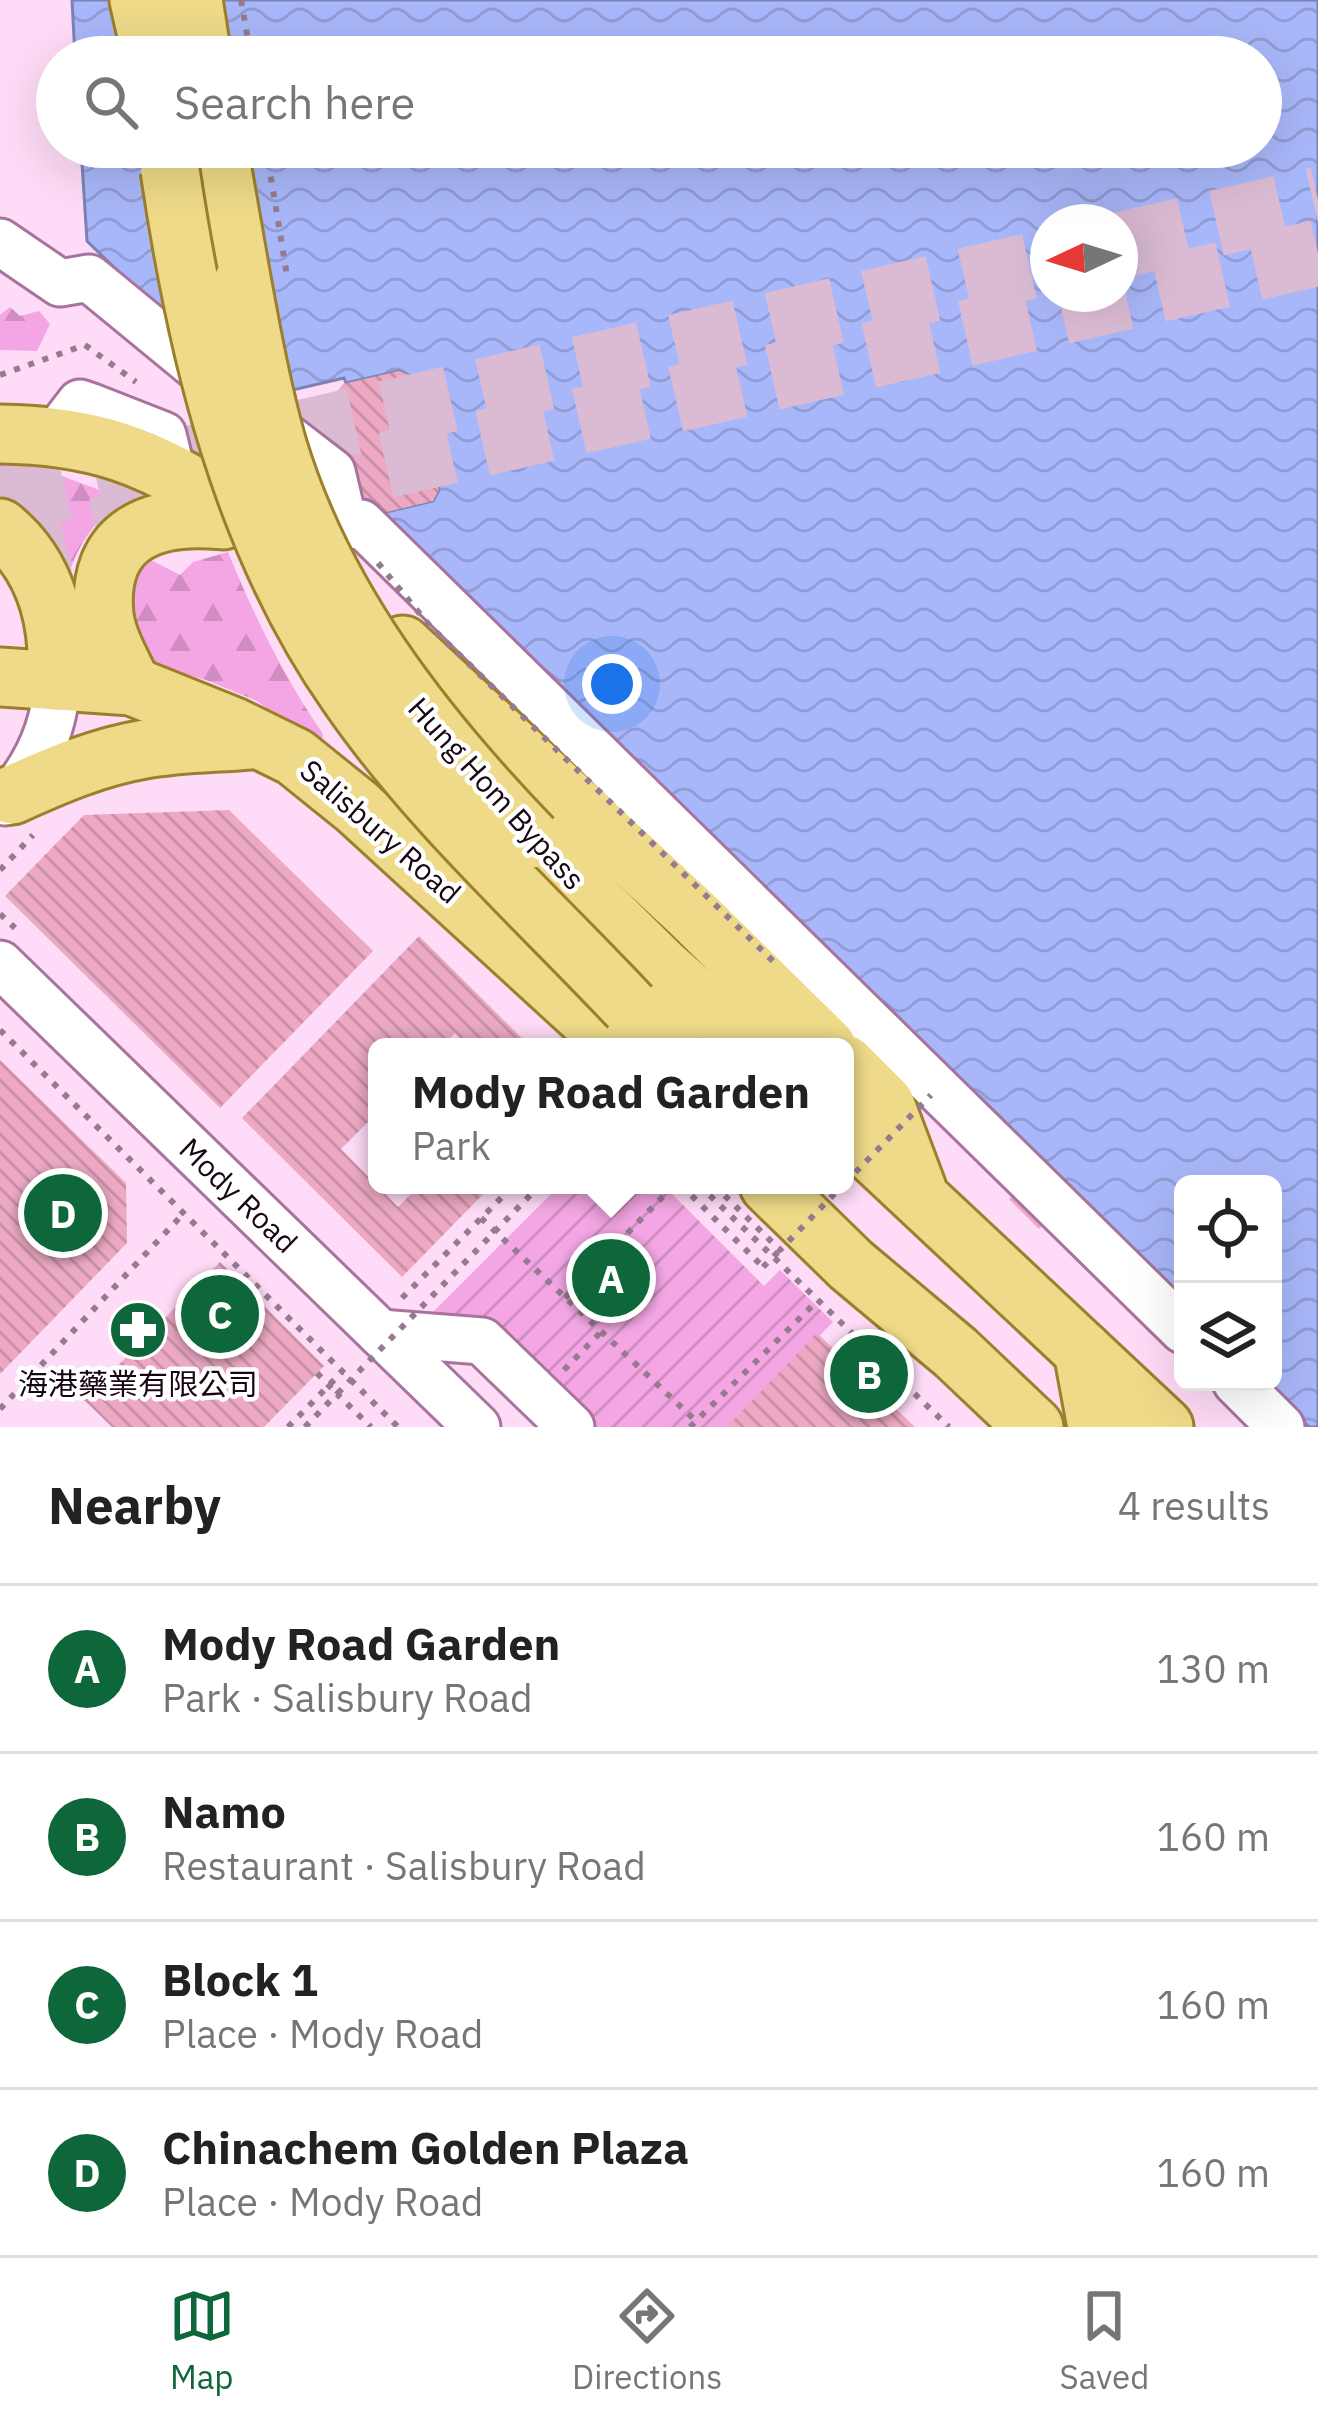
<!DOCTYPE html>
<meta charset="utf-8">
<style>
:root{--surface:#fff;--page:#f2f2f2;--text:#222;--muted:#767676;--line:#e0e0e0;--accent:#0d673a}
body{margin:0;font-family:"IBM Plex Sans","Noto Sans TC",sans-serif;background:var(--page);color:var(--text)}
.controls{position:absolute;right:36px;bottom:36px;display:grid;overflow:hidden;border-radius:18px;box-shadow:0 12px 48px #0002}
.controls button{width:108px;height:108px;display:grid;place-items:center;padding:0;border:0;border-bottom:3px solid var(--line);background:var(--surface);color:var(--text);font:60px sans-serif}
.compass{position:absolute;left:1030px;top:204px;width:108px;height:108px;border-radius:50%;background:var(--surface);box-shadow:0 12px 48px #0002;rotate:266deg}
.you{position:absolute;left:612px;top:684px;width:42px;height:42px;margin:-30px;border:9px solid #fff;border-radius:50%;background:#1a73e8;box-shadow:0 0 0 18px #1a73e833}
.badge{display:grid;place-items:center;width:78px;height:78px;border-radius:50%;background:var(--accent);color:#fff;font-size:39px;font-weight:700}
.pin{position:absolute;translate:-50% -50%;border:6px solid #fff;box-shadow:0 3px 12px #0006}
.popup{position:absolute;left:368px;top:1038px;width:486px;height:156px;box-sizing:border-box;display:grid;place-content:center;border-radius:18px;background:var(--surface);filter:drop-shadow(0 3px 9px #0005);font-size:39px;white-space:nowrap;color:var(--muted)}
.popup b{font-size:45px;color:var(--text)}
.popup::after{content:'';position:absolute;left:50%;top:100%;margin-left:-24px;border:24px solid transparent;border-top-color:var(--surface)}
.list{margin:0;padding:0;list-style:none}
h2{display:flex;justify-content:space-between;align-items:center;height:156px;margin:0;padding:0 48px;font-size:51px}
h2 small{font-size:39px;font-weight:400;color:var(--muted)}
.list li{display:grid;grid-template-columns:78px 1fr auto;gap:36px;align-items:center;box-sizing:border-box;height:168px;padding:0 48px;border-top:3px solid var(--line)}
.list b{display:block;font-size:45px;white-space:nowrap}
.list p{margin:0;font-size:39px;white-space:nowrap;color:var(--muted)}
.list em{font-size:39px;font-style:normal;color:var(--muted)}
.icon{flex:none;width:66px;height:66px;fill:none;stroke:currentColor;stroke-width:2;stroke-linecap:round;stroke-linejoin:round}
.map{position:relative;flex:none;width:1318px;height:1427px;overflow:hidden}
.search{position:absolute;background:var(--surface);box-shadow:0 12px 48px #0002;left:36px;right:36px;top:36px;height:132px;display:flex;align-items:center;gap:30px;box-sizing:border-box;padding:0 42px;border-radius:66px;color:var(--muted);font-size:45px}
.sheet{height:828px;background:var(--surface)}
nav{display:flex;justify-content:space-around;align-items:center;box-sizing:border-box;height:168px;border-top:3px solid var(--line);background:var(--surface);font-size:33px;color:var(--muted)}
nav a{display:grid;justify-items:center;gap:6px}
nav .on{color:var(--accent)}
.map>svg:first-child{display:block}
</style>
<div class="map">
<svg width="1318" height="1427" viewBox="0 0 1318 1427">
<defs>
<pattern id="forest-firs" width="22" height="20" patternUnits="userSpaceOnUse" patternTransform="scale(3)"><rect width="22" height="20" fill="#f3a6e3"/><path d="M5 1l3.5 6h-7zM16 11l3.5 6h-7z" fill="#d08dc2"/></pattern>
<pattern id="garden-furrows" width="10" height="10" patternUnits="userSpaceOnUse" patternTransform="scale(3)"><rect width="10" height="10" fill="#f3a6e3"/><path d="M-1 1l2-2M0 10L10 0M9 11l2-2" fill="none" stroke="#d08dc2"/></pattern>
<pattern id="water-waves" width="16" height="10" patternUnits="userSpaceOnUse" patternTransform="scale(3)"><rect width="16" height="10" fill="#a8b7f9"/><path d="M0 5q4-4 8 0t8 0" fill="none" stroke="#909cd5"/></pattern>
<pattern id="building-back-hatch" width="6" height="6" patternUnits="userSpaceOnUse" patternTransform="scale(3)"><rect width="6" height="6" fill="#eda9c3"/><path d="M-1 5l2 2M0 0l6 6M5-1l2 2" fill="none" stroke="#ca90a7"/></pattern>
</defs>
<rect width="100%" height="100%" fill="#fedbf6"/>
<!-- forest -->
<g fill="url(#forest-firs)">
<path d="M10,307L20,316L39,311L50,324L37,351L0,350V315Z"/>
<path d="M0,459L27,463L121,498C94,523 75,547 66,584L0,502Z"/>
<path d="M228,552C254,616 284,677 323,734L322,742L315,744L257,701L206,680L150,665L130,645L127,586L145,557L180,575L193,562Z"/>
</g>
<!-- garden -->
<path fill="url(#garden-furrows)" d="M560,1185H663L764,1286L780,1270L833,1322L729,1427H590L482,1322L432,1313Z"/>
<!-- water -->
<path fill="url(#water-waves)" stroke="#7c82b4" stroke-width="3" fill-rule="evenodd" d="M72,0H1318V1427H1309L1263,1382H1273V1184H1183V1305L391,534L386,512L433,501L439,490L411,376L399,371L346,383L344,378L250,400L87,241L81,147H1261V57H75ZM1048,222H1120V294H1048Z"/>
<!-- building -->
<g fill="url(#building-back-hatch)">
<path d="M399,371L411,376L439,490L433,501L374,515L360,504L334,396L343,384Z"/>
<path d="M229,810L373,951L220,1108L5,896L84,815Z"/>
<path d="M419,936L531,1047H469L455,1033L442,1047H377V1113L341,1149L398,1207L420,1185H492L402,1277L242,1118Z"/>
<path d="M0,1060L126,1183L127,1243L0,1374Z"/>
<path d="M1023,1185L1053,1215L1039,1229L1009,1199Z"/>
<path d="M220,1262L324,1366L264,1427H112L84,1400Z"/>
<path d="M817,1333L915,1427H727Z"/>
</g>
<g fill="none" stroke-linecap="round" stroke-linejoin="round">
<!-- highway-tunnel -->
<g stroke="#dbbbd4" stroke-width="66" stroke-dasharray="66 33" stroke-linecap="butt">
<path d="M1120,245L1318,200"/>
<path d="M0,502L1048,262"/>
<path d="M0,553L1318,253"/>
</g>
<defs>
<g id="minor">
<path d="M0,242L60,283L89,278L224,389L332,472L345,527L361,523L1183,1330"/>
<path d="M53,438L80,403L89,406L163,435L173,476"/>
<path d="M5,802C37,767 55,728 57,681"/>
<path d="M0,964L477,1427"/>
<path d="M380,1333L482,1341L571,1427"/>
<path d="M1236,1382L1281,1427"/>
</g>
<g id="major">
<path d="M139,0L152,57"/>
<path d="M193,0L202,57"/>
<path d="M218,147L242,284"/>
<path d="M0,434C90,435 152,455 226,508"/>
<path d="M0,528C47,566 60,623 57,681"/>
<path d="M403,645L692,914L827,1047"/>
<path d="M0,677L132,686L234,727L295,757L357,807L619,1047"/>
<path d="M132,686C122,664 107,640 104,615C96,533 154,513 223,520"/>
<path d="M12,795C56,775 98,757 145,749C179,743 215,743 249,740"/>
<path d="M532,839L663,968L753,1047"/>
<path d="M630,1007L672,1047"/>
<path d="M845,1064L885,1104L917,1189"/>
<path d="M845,1128L1164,1427"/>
<path d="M769,1185L851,1265L956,1353L1034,1427"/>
<path d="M1083,1351L1097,1427"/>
</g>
</defs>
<!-- minor casing -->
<use href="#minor" stroke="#a8739d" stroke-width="51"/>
<!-- major casing -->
<use href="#major" stroke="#9c7f2b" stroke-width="63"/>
<!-- path -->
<g stroke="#967b90" stroke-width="6" stroke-dasharray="6 9" stroke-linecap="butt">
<path d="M241,0L251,57"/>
<path d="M85,345L136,382"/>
<path d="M0,870L33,835"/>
<path d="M0,914L15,928"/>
<path d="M0,1030L398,1427"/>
<path d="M681,1185L763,1267"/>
<path d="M699,1185L949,1427"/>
<path d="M481,1218L696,1421"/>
<path d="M402,1298L514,1185"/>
<path d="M565,1298L674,1185"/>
<path d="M564,1370L601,1332"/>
<path d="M0,1409L184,1213"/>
<path d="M288,1427L342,1372"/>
<path d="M305,1427L337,1394L371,1427"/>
<path d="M690,1427L818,1300"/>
</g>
<!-- minor -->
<use href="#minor" stroke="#fff" stroke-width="45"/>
<!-- major -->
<use href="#major" stroke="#eeda88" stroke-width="57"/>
<defs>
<g id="major-bridge">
<path d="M170,170C197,352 241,541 348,694C427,809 535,906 630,1007"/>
<path d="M242,284C252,338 262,392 277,445C323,598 423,726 532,839"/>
</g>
</defs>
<!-- major-bridge casing -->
<use href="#major-bridge" stroke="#9c7f2b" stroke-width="63" stroke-linecap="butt"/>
<!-- path-bridge -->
<g stroke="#967b90" stroke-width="6" stroke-dasharray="6 9" stroke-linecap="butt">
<path d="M266,147L287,276"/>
<path d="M0,375L85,345"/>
<path d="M378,563L430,626L777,965"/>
<path d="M845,1183L931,1095"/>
<path d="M714,1185L780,1250L843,1185"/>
<path d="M763,1267L780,1250"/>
<path d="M317,1373L337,1394L540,1185"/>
</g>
<!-- major-bridge -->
<use href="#major-bridge" stroke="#eeda88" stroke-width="57"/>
</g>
<!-- icons -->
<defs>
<symbol id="pharmacy-disc" viewBox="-11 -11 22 22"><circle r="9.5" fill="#0d673a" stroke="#fff"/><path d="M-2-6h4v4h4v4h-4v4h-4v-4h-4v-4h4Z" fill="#fff"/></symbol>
</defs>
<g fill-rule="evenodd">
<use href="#pharmacy-disc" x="105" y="1297" width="66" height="66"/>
</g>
<g text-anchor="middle" stroke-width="9" stroke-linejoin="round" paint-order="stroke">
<!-- street labels -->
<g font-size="30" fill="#170513" stroke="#fff">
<text transform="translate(496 794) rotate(48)" y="10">Hung Hom Bypass</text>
<text transform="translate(380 832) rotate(41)" y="10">Salisbury Road</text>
<text transform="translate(238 1196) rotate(44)" y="10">Mody Road</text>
</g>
<!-- poi labels -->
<g font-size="30" fill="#170513" stroke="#fff">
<text x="138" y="1395">海港藥業有限公司</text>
</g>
</g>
</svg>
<div class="controls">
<button><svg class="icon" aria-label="locate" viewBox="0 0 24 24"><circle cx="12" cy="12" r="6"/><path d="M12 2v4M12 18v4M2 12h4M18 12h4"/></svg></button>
<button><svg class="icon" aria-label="layers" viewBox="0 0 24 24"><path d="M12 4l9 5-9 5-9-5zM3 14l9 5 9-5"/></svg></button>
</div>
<svg class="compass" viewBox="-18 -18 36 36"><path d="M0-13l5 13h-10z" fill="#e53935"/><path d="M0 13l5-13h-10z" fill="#767676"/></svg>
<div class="you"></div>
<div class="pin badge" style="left:611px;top:1278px">A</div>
<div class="popup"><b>Mody Road Garden</b>Park</div>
<div class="pin badge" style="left:869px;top:1374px">B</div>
<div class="pin badge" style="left:220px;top:1314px">C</div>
<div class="pin badge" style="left:63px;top:1213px">D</div>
<div class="search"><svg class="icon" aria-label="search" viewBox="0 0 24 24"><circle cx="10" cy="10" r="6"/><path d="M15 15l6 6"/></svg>Search here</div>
</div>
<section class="sheet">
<h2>Nearby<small>4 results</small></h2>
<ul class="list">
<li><span class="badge">A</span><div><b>Mody Road Garden</b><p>Park · Salisbury Road</p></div><em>130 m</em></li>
<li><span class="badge">B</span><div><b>Namo</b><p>Restaurant · Salisbury Road</p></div><em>160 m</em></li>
<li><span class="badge">C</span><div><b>Block 1</b><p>Place · Mody Road</p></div><em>160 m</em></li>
<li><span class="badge">D</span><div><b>Chinachem Golden Plaza</b><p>Place · Mody Road</p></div><em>160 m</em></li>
</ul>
</section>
<nav>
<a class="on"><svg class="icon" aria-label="map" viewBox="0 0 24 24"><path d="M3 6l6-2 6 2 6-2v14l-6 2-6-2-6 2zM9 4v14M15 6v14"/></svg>Map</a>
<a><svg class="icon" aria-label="directions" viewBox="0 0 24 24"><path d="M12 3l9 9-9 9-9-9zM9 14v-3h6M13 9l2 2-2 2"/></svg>Directions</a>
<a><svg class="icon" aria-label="saved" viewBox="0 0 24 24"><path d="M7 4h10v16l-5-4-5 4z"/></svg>Saved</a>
</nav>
